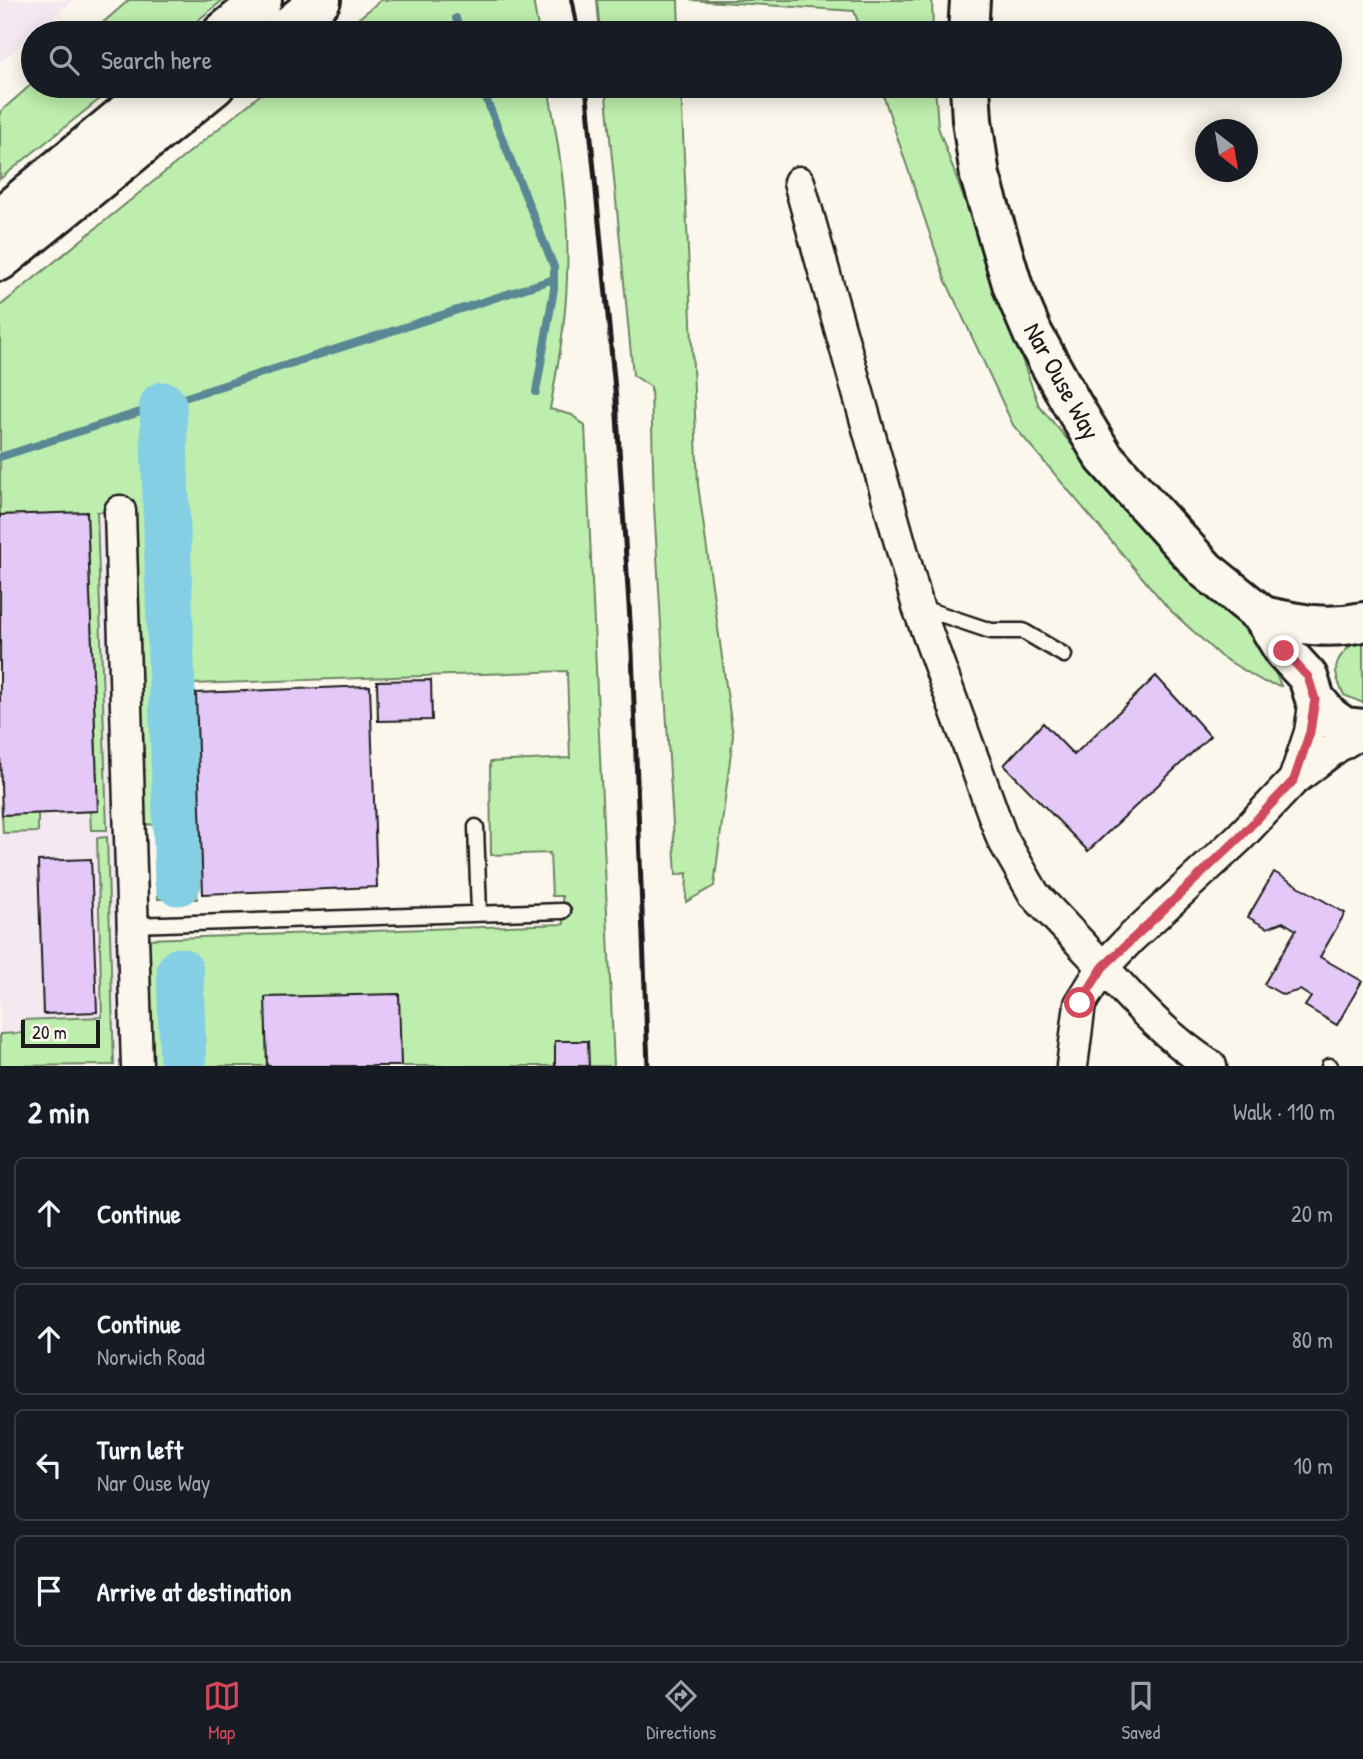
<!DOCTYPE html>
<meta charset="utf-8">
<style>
:root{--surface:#171b24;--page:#20242c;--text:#f1f3f6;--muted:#9ea1a6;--line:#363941;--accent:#d1495b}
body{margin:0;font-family:"Patrick Hand",sans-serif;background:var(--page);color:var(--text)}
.compass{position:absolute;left:1195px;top:119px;width:63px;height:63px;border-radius:50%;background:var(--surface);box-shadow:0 4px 18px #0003;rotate:149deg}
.scale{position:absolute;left:21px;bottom:18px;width:79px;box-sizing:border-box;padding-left:7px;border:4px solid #1c1c1c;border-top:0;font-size:19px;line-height:24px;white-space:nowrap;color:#1c1c1c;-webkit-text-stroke:5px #fbf7ec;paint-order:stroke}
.stop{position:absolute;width:21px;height:21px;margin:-16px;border:5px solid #d1495b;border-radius:50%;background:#fff}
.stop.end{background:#d1495b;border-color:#fff;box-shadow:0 2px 7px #0008}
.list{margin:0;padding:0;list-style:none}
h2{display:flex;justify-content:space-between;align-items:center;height:91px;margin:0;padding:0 28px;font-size:30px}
h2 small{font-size:23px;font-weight:400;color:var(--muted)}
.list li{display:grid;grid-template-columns:46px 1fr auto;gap:21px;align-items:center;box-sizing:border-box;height:112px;margin:0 14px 14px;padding:0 14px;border:2px solid var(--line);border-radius:10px}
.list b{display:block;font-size:26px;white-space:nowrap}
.list p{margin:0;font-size:23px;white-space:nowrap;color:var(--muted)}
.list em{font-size:23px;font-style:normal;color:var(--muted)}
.icon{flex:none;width:38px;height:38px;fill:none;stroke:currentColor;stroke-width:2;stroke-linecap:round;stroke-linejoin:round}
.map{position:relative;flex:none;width:1363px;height:1066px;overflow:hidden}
.search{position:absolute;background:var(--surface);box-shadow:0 4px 18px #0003;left:21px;right:21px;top:21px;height:77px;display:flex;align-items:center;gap:18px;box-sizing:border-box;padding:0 24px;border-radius:38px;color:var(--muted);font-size:26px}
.sheet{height:595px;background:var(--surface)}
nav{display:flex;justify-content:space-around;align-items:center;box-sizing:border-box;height:98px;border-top:2px solid var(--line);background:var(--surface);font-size:19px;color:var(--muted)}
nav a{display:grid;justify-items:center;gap:4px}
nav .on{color:var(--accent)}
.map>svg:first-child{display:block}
</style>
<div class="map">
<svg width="1363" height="1066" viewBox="0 0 1363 1066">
<rect width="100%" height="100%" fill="#fbf7ec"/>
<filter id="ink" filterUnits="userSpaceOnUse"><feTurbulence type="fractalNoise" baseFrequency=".0143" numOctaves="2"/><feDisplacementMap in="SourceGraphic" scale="14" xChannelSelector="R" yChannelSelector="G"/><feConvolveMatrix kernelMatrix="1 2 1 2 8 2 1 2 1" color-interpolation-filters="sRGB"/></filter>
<g filter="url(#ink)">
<!-- built -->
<g fill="#f4e9f0">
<path d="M0,0H74L0,62Z"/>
<path d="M143,440L128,1066H0V479Z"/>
</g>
<!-- green -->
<g fill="#beeead" stroke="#6d8564" stroke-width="2">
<path d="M129,0H223L182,33H91Z"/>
<path d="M381,0H533L539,33H341Z"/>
<path d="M597,0H678L679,33H600Z"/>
<path d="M691,0H932L933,33H862L854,11Z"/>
<path d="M33,83V86H116L0,179V112Z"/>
<path d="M271,86H548C559,148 570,213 567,277C566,321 558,365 550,409L572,415L585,426L614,1066H153L148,939L564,924L562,896H552L550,853L491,855L490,762L570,758L567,671L191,684L197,899H158L156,825L144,824L120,511L97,512L107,830H91L90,811L98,810L87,513L0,515V306Z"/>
<path d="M605,86H681L698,485L733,736L714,886L686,902L687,873L676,875L654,506L651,387L633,375Z"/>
<path d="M880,86H935L938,127L1039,406L1131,514L1239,623L1268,656L1281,686L1264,682L1220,656L1169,609L1013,425L945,279Z"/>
<path d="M1354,643H1363V703L1344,695C1332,671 1332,660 1354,643Z"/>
<path d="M38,813V832L3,833L2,815Z"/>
<path d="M107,837L114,1065L0,1066V1034L22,1033V1020L102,1017L97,838Z"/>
</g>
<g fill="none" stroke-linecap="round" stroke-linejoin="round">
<!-- stream -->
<g stroke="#5a8794" stroke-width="8">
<path d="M456,18L460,33"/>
<path d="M481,86L554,267V289L536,392"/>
<path d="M0,457L554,279"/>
</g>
<!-- river -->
<g stroke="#84cfe4" stroke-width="47">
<path d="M163,405L178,882"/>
<path d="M180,971L183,1066"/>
</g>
</g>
<!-- building -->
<g fill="#e4c9f8" stroke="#1c1c1c" stroke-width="2">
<path d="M87,512L98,811L2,815L0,754V515Z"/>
<path d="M1156,676L1210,736L1088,851L1004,765L1043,723L1074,755Z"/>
<path d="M431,680L432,720L378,721L377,681Z"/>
<path d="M370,686L377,887L203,894L196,693Z"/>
<path d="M91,859L97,1012L43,1014L38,861Z"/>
<path d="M1274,872L1345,913L1320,957L1362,981L1337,1025L1305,1006L1311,997L1300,990L1283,995L1264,984L1296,930L1283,922L1267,928L1248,917Z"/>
<path d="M399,994L401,1066H267L265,997Z"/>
<path d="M555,1041H588L589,1066H555Z"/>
</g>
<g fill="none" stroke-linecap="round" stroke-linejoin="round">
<defs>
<g id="lane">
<path d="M919,607L991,631H1023L1064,655"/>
<path d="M476,827L479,913"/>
<path d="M132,925L563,911"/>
<path d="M1329,1066H1330"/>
</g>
<g id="street">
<path d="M799,182L918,607L1002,838L1034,894L1103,967L1080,1004L1072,1066"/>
<path d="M120,511L137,1066"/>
<path d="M1294,780L1310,732L1315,699"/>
<path d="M1211,1066C1169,1039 1136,1004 1103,967L1130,939L1239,838L1294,780L1337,747L1363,732"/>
</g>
<g id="primary">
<path d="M968,33L970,0"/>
<path d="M970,86L972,120L980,176L1013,287L1033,334L1072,404L1104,457L1145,503L1206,570L1263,616L1284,651L1308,677L1315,699L1330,717L1344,727L1363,729"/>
<path d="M1263,616C1299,624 1326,630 1363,622"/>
</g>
<g id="highway">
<path d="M222,33L262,0"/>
<path d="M280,33L321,0"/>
<path d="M0,217L158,86"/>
<path d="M0,261L215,86"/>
</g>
</defs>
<!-- lane casing -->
<use href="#lane" stroke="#1c1c1c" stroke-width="19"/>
<!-- street casing -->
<use href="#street" stroke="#1c1c1c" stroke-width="35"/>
<!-- primary casing -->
<use href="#primary" stroke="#1c1c1c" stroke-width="44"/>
<!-- highway casing -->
<use href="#highway" stroke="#1c1c1c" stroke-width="44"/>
<!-- lane -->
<use href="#lane" stroke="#fbf7ec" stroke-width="14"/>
<!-- street -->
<use href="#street" stroke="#fbf7ec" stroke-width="30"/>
<!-- primary -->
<use href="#primary" stroke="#fbf7ec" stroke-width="38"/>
<!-- highway -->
<use href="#highway" stroke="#fbf7ec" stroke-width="38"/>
<!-- rail -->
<g stroke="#1c1c1c" stroke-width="5">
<path d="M572,0L578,33"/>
<path d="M586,86L616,400L632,652L648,1066"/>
</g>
</g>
</g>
<g fill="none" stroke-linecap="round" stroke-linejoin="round" filter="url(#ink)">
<!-- route -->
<path stroke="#d1495b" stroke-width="9" d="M1080,1003L1103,967L1239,838L1294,780L1310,732L1315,699L1308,677L1284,651"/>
</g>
<g text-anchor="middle" stroke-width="5" stroke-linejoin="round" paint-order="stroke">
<!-- street labels -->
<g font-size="26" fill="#1c1c1c" stroke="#fbf7ec">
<text transform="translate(1062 381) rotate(61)" y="9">Nar Ouse Way</text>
</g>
</g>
</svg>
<svg class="compass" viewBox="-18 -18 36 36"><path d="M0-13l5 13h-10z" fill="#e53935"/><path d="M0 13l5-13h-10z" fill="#9ea1a6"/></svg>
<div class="scale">20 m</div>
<div class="stop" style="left:1080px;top:1003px"></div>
<div class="stop end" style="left:1284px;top:651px"></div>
<div class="search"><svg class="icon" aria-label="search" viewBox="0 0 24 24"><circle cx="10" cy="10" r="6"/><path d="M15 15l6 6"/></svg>Search here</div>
</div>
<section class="sheet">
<h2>2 min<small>Walk · 110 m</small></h2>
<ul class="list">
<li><svg class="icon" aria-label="ahead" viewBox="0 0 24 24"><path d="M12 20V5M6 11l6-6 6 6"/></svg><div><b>Continue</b></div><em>20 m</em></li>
<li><svg class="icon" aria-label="ahead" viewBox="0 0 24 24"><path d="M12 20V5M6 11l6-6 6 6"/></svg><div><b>Continue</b><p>Norwich Road</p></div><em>80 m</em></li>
<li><svg class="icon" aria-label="left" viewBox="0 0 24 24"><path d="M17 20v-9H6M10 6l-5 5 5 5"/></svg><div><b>Turn left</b><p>Nar Ouse Way</p></div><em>10 m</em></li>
<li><svg class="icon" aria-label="arrive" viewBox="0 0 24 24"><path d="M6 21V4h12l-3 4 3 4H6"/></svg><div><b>Arrive at destination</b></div></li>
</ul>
</section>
<nav>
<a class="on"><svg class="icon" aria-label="map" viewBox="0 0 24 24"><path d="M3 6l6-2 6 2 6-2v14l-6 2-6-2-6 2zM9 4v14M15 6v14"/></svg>Map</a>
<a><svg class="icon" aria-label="directions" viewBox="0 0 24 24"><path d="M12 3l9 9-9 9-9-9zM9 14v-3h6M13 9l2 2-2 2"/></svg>Directions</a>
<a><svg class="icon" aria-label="saved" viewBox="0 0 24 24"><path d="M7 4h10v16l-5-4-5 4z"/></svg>Saved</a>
</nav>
